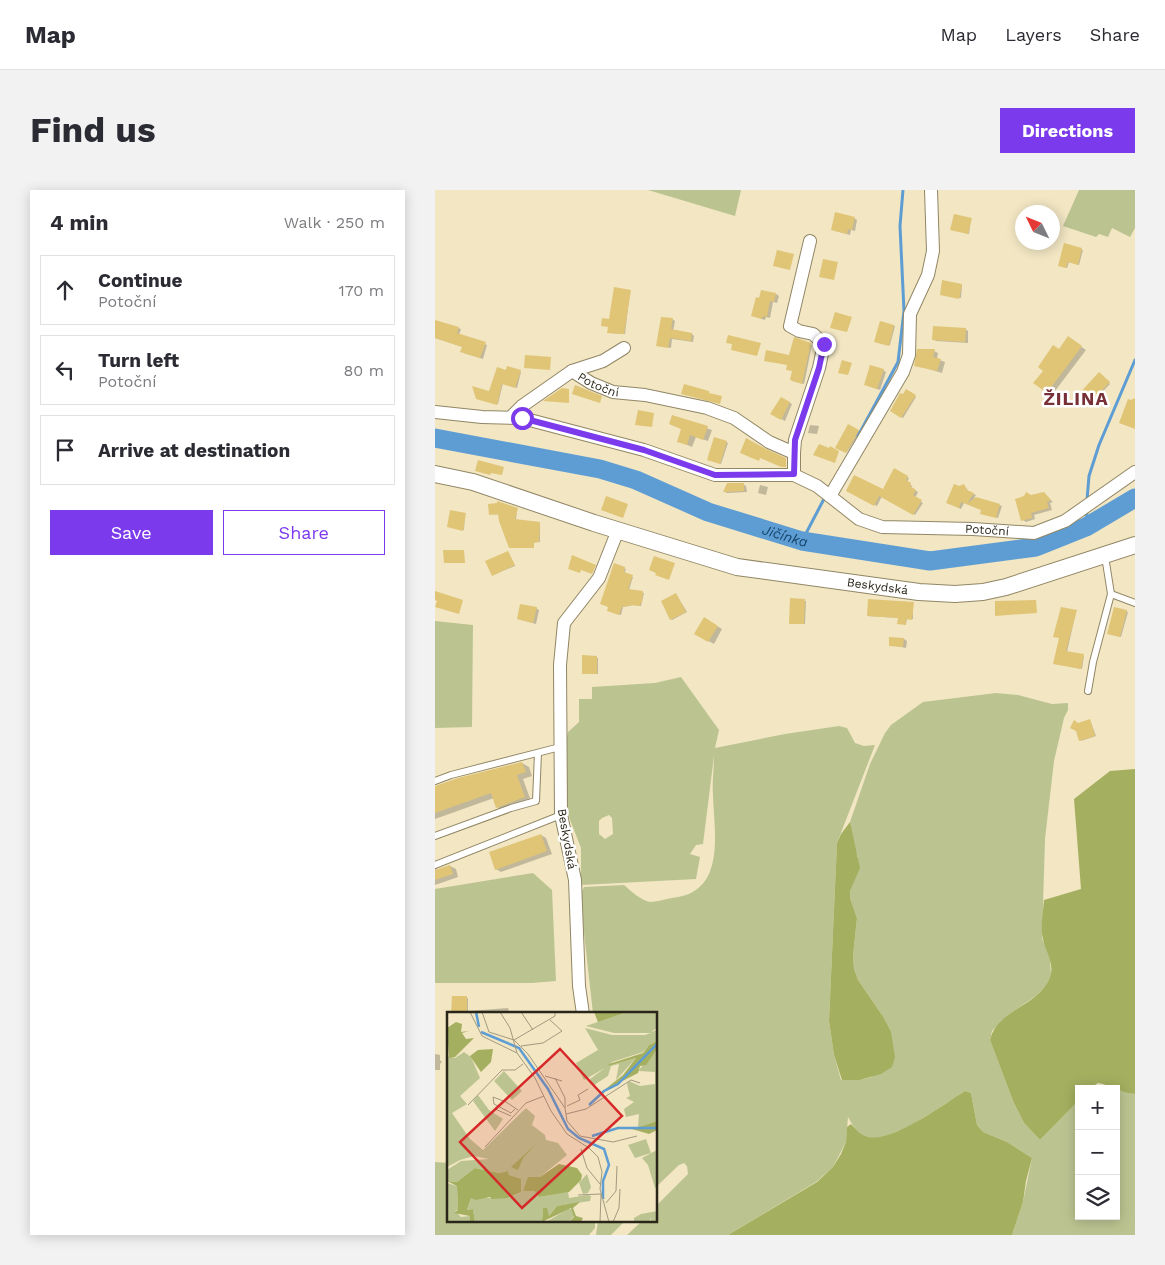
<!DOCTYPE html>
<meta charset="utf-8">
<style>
:root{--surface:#fff;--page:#f2f2f3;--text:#2b2b33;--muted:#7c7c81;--line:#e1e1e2;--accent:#7c3aed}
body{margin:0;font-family:"Work Sans",sans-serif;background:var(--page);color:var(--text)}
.controls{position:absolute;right:15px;bottom:15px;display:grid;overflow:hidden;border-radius:0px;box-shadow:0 2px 12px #0003}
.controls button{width:45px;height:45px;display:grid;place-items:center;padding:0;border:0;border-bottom:1px solid var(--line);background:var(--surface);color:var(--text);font:25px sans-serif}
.compass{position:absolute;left:580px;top:15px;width:45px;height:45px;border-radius:50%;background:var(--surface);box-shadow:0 2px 12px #0003;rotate:313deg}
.stop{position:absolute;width:15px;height:15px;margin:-11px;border:4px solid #7c3aed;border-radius:50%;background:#fff}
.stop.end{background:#7c3aed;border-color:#fff;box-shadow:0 1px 5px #0008}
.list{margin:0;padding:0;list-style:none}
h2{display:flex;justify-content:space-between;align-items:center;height:65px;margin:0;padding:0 20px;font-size:21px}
h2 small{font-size:16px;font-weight:400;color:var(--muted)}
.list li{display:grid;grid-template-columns:32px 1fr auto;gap:15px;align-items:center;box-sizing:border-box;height:70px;margin:0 10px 10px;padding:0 10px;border:1px solid var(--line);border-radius:0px}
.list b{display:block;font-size:19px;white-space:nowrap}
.list p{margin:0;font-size:16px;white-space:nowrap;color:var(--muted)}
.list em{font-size:16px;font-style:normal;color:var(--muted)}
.actions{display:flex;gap:10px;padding:15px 20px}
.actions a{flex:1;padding:11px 0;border:1px solid var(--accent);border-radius:0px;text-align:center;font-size:18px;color:var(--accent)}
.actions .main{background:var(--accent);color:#fff}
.icon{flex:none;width:28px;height:28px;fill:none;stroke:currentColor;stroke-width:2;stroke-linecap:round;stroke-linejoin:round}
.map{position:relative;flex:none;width:700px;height:1045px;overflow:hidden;border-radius:0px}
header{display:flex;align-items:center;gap:30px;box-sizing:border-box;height:70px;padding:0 25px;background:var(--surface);border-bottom:1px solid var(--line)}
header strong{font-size:24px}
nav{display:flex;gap:28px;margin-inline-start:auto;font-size:18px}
.intro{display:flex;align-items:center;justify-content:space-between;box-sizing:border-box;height:120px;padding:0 30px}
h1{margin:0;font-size:35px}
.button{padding:12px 22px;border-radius:0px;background:var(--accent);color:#fff;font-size:18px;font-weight:700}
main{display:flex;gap:30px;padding:0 30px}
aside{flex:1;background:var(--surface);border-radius:0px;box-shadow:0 2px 12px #0003}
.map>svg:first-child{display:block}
</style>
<header>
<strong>Map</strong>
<nav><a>Map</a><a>Layers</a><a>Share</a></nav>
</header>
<div class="intro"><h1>Find us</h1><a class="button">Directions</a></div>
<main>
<aside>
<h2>4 min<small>Walk · 250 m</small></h2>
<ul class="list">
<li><svg class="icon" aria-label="ahead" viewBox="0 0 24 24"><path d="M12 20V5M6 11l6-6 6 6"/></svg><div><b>Continue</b><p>Potoční</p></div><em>170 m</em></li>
<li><svg class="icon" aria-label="left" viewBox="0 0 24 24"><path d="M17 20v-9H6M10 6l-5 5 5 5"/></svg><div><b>Turn left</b><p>Potoční</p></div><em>80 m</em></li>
<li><svg class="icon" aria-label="arrive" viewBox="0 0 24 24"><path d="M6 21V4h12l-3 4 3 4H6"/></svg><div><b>Arrive at destination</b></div></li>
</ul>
<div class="actions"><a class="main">Save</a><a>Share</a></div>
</aside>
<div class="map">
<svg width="700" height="1045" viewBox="0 0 700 1045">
<rect width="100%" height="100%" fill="#f2e6c3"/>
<!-- green -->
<g fill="#bbc491" fill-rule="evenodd">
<path d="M213,0H306L300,26Z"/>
<path d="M644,0H700V38L695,47L677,38L673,47L664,44L661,47L628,36Z"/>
<path d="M0,431L38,435L37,537L0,538Z"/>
<path d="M246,487L284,540L280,558L350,544L404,536L412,538L420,553L429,556L440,555L402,653L394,831L399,865L406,890H425L437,887L447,825L423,790L419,779L418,766L422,728L415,708V701L418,692L423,667L418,653L415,632L435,574L450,543L456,535L488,512L561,503L583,505L617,514L633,513V520L629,528L619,571L610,649L607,748L615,770L616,785L611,796L602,805L573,825L557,841L555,850L578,911L589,933L605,950L644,910V1026H681V899L700,904V1045H577L588,1012L597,968L572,952L548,942L542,935L536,903L530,901C509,914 454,955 431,947C422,944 417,934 413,927L411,952L398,977L381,992L293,1045H192L207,1031H221V1016L253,984L252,976L249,973L244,975L221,997V824H158L145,706L149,697L189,695C196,701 205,710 215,712C221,712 231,709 237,708C292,703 279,642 278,605C277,592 279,579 279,566L268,654L261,655L255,664L265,667L261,689L146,695V658L132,622L127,572L133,542L144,532V509H157V497L220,493ZM174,625L177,628L178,644L170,649L164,644V631L167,628Z"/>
<path d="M98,683L117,700L121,791L97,793H0V699Z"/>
<path d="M0,972L14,973V1031H160V1038L154,1045H0Z"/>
<path d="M163,1031H190L176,1045H161Z"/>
</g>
<!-- forest -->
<g fill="#a4af60">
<path d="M700,579V904C686,903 676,895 663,893L654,899H644V910L605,950L589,933L578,911L555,850C562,819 605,816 615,787C620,773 610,762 608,749C605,737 608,722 609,710L646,699L639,609L675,581Z"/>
<path d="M415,632L425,678L415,701V708L422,728L418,766L419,779L423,790L447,825L456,842L460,867L457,877L446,884L425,890H407L399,865L394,831L402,653L406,644Z"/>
<path d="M530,901L536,903L542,935L548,942L572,952L597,968L591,991L588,1012L577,1045H293L382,992L398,977L406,964L411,952L412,937L416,934C420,938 424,944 430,946C453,956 509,914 530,901Z"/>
</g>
<!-- shadow -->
<g fill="#0003">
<path d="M419,28L422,30L420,41L416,40L415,45L397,40Z"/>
<path d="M536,29L534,44L518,40Z"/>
<path d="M630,55L648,60L644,75L634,72L632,78L625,76Z"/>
<path d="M527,95L526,108L506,104Z"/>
<path d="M195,101L190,144L174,143L175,130Z"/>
<path d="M341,104L344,106L342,113L338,112L335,128L331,127L330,130L318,126Z"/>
<path d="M237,129L240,131L238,141L257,144L259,146L258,152L237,149L236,158L223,155Z"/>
<path d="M0,131L23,138L26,139L24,145L52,155L48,169L29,163L28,157L0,148Z"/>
<path d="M446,132L460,136L455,155L442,152Z"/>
<path d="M530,139L533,141V153L501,151L498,149Z"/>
<path d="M360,149L377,155L369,194L357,191L358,181L355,167Z"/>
<path d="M638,151L651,160L617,205L612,202L609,180L624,160Z"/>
<path d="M499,161L503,163L502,169L510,172L507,183L480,175Z"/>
<path d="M73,177L86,182L82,198L68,193L63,214L43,209L54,202Z"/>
<path d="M448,180L451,182L445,200L433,196Z"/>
<path d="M664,184L675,194L654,216L643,206Z"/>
<path d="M472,201L481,207L468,228L456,220Z"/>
<path d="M347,208L357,214L350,231L337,224Z"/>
<path d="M238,227L277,240L273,251L261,247L257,257L243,251L247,239L235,234Z"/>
<path d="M375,235L384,236L382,244L373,243Z"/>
<path d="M414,236L425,242L412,262L402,258Z"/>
<path d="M280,248L293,253L286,274L274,269Z"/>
<path d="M459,280L474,288L472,292L477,296L476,298L483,302L480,308L488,313L480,325L447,306L442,316L412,301H448Z"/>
<path d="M308,294L311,296L312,302L292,303L290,302Z"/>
<path d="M325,295L333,297L331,305L323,303Z"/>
<path d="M529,295L534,302L541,305L539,308L567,316L563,328L549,324L547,320L529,313L526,319L515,314L524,297Z"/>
<path d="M608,303L618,312L615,313L617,320L599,325L600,329L591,332L588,330L596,307Z"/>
<path d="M82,319L81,330L105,333V352H99V357L76,358L65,324L56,325Z"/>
<path d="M30,324L29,340L14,337Z"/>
<path d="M73,362L80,376L58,385Z"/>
<path d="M179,375L191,379L189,384L198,387L194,400L209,403L206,416L199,415L188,417L186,425L174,421Z"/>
<path d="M241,404L252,422L237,430L236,429Z"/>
<path d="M356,410L371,411L370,434L356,433Z"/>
<path d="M478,413V429H472L471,434H465L464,428L433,426Z"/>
<path d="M101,418L104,420L101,434L83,429Z"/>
<path d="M680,418L693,422L686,447L674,444Z"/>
<path d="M641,422L632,462L649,466L647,479L621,474L626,448Z"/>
<path d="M270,429L287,439L279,454L261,444Z"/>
<path d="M469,449L472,451L471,458L455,455Z"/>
<path d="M149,467L163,468V484L149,483Z"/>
<path d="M655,530L661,546L646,551L643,534Z"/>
<path d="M87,573L94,577L97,586L88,589L96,611L69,620L62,617L59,608L0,629V598Z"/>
<path d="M106,645L111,648L117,664L66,682L61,679Z"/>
<path d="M0,670L2,675L1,682L15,676L21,679L23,687L0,695Z"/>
<path d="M18,807L33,808V821L73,818L75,824H18Z"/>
<path d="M0,864L5,865V870L7,872L5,874V880H0Z"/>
</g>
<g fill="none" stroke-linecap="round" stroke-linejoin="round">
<!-- stream -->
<g stroke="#5d9dd3" stroke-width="3">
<path d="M423,246L463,172L469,121L465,36L468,0"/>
<path d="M652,310L654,286L664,255L700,170"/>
<path d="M651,337L652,321"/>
<path d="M367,351L390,307"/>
</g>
<!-- river -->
<path stroke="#5d9dd3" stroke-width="19" id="s1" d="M0,248L165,279L201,290L273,322L367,351L495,371L601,357L651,337L700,308"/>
</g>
<!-- building -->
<g fill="#e0c576">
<path d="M400,22L420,27L417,40L413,39L412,44L396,40Z"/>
<path d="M519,24L537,28L533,44L515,40Z"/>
<path d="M629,53L647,58L643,75L633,72L631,78L623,76Z"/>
<path d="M342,60L359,64L355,80L338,76Z"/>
<path d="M388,69L403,72L399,90L384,87Z"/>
<path d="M507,90L527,94L524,109L505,105Z"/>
<path d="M179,97L196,100L189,144L172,143L173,137L166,136L167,128L174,129Z"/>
<path d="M326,100L341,103L339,112L335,111L332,127L328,126L327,129L316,126L321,107L324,108Z"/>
<path d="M400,122L417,127L412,142L395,138Z"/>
<path d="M226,127L238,128L236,139L257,143L256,151L235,148L233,158L221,156Z"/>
<path d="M0,130L24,137L22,143L51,152L45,168L25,162L27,157L0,148Z"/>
<path d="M445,131L459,135L454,156L439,152Z"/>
<path d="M498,136L531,138L530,152L497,150Z"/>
<path d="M293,145L326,153L322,166L296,160L297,154L291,153Z"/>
<path d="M633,146L647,156L612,203L598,193L608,181L603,177L618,155L624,159Z"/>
<path d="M359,147L376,153L367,194L355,190L357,181L351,180L352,175L329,171L331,160L354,165Z"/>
<path d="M482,159H500L498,167L506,169L502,181L479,176Z"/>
<path d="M90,165L116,167L115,180L89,178Z"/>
<path d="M407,170L417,173L413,185L403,183Z"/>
<path d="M435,175L449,179L442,199L429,195Z"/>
<path d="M72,176L86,180L80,198L67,194L62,215L41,209L37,196L54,201L62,177L71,180Z"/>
<path d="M664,182L675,192L652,216L642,206Z"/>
<path d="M249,194L274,201V203L287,206L285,214L246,204Z"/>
<path d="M140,195L167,206L165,213L137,204Z"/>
<path d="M127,198L134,199V213L108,211Z"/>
<path d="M471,199L481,205L466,228L455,221L465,203L468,204Z"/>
<path d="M346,207L355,212L346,230L335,224Z"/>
<path d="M700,208V239L684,233L693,209L696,210Z"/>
<path d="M203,220L219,223L217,237L200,235Z"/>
<path d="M237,225L273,236L268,250L255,245L252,255L242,252L246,239L234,234Z"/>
<path d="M413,234L424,240L411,263L400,258Z"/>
<path d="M279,247L292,251L285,274L272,270Z"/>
<path d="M311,248L331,259L351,268V277H346L325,268L324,271L305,263Z"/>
<path d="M384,254L394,258L395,256L404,261L400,273L378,265Z"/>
<path d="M43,270L69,277L67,285L56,283L55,285L40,281Z"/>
<path d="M459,278L473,286L471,290L476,293L475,296L481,300L478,305L487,310L478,325L444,306L439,316L411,301L419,285L448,299Z"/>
<path d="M292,293H309V301L288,302Z"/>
<path d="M519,294L524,296L529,294L532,300L539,303L532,314L541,307L565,314L561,328L545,324L546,320L526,312L524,318L511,313Z"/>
<path d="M591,302L596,305L609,302L616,310L612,312L614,318L596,323L597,328L586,331L580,309L589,306Z"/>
<path d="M171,306L193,314L188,328L166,320Z"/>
<path d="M62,311L83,318L80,329L105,332L104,352L99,353V358H74L64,331L63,324L54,325L53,314L62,313Z"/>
<path d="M15,320L31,323L28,341L12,337Z"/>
<path d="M8,360H29L30,373H9Z"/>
<path d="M73,361L80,375L57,386L50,371Z"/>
<path d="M137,365L161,375L157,384L146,380L145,383L133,379Z"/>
<path d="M219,366L240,373L234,390L220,385L221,383L214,380Z"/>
<path d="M179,373L190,377L189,382L198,385L193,399L208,401L207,412L204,416L197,415L187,417L184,425L172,421L173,417L165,414Z"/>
<path d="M0,401L28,410L24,424L0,417L2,411L0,410Z"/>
<path d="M241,403L251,422L235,430L226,411Z"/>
<path d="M355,408L370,409L369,434H354Z"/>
<path d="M433,409L479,412L477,430L471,429V435L462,434L463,428L432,426Z"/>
<path d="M601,410L602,423L560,426V411Z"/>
<path d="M85,414L102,417L98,433L82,429Z"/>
<path d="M626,417L642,420L631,461L649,464L646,479L618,474L624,448L618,447Z"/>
<path d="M679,417L692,420L685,447L672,444Z"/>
<path d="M269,427L283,436L273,452L259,444Z"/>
<path d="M454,447L469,448L468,457L454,456Z"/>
<path d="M147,465L162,466V484H147Z"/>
<path d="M655,529L660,546L644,551L641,541L635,538L639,530L643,533Z"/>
<path d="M87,572L91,582L82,585L90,607L61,618L56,603L0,623V596L23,588Z"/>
<path d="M106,644L112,661L60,680L54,662Z"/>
<path d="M15,675L18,684L0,690V680Z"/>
<path d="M17,806H32V824H16Z"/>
</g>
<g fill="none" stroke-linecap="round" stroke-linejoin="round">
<defs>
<g id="service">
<path d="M676,404L700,413"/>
<path d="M653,501L658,472L676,404L670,366"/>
<path d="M0,591L16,585L125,557"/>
<path d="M0,646L76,618L101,611L103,563"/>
<path d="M0,675L126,625"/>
</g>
<g id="minor">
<path id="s2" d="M137,181L156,193L178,202L210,205L272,218L299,228L334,252L359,263V285"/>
<path id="s3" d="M0,222L47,227L87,228L209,260L280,285H359L382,296L424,329L447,337L538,339L599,343L630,331L700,282"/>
<path d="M76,227L87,216L137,181L168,171L189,158"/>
<path d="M359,263L360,250L384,178L389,154L378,144L364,141L355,136L375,51"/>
<path d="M395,306L468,182L474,165L475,124L493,85L498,61L496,0"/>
<path d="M148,824L144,796L140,690L126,625L125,475L129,433L164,388L183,340"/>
</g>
<g id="tertiary">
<path id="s4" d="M0,284L38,292L159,333L302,377L484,402L520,404L548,402L571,397L700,355"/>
</g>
</defs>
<!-- service casing -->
<use href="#service" stroke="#918665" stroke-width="8"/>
<!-- minor casing -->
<use href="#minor" stroke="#918665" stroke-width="14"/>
<!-- tertiary casing -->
<use href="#tertiary" stroke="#918665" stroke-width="18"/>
<!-- service -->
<use href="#service" stroke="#fff" stroke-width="6"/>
<!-- minor -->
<use href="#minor" stroke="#fff" stroke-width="12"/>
<!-- tertiary -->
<use href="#tertiary" stroke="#fff" stroke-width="16"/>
</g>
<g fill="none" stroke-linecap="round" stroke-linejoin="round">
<!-- route -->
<path stroke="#7c3aed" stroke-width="6" d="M87,228L209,260L280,285L359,284L360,250L384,178L389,154"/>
</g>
<g text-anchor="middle" stroke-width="5" stroke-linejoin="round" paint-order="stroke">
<!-- street labels -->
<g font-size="12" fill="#292518" stroke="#fff">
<text dy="4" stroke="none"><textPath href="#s2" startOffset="30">Potoční</textPath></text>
<text dy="4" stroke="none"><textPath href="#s3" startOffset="576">Potoční</textPath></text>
<text dy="4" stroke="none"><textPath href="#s4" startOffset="458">Beskydská</textPath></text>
<text transform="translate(132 649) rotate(80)" y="4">Beskydská</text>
</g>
<!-- water labels -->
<g font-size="14" font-style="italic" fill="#144468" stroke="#fff">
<text dy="5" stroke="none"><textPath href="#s1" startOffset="365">Jičínka</textPath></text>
</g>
<!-- district labels -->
<g font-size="18" font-weight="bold" letter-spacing="1" fill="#783038" stroke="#fff">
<text x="641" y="215">ŽILINA</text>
</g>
</g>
<!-- overview -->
<g transform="translate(12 822)">
<rect width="210" height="210" fill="#f2e6c3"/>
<path d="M180,0H209L210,16L204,20L210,18V29L202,33L196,40L165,50L161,54L189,46L169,68L172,52L164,54L161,64L147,73L143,67L158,56L137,68L129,51L151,38L138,16L165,23H198L204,21H167L139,14ZM210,37V109L191,115L192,102L179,105L177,97L187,90L179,86L183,84L180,72L182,69L193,74L208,72V60L191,59ZM17,40L24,45L33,66L13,84L20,92L5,101L23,127L36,138L79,96L88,104L85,113L98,123L99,128L111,131L120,143L93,165H82L76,179H87L92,185L121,180L122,186L140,183L144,184L143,189L110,194L102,204L96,196L95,210H28L26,197L20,198L24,186H62L74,180V168L62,163L61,159L52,161L28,156L10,170L0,169V158L14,149L42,147L27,144L13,148L0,155V44L8,46ZM57,59L75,79L65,88L47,69ZM31,83L42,98L56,107L48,119L26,89ZM199,127L204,141L188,146L181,133ZM210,138V175L208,176L201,153L195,146ZM140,162L144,175L141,181L136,182L132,171ZM0,171L10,174L11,198L8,199L14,205L23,204V210H0ZM121,197H125L127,204L122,210H99ZM210,199V210H204V205L203,210H187V206L194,202Z" fill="#bbc491"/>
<path d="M147,0H180L151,10ZM9,10L15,12L14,20L22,19L15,21L19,27L27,26L8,45L2,46L0,16ZM210,29V37L199,53L193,54L191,61L156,79L176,63L189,46L161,54L162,52L196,41L202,33ZM46,37L44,50L34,60L23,44L31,38ZM210,109V118L202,122L185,117ZM89,132L76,146L71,158L64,155ZM112,152L130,156L135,163L134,168L122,180L92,185L87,179H76L81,165H93ZM28,156L52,161L61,159L62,163L74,167V180L61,186L45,187L43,185L29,188L24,186L20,198L26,197L28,210H23V204L7,201L11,198L10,174L0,169L10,170ZM133,190L126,196L129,204L136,206L134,210H122L127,205L124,196L95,210L96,196H100L102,204L110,194Z" fill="#a4af60"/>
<path fill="none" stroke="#5d9dd3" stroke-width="2.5" d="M29,0L32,15M34,20L72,36L101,77L121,117L132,126L157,137L162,153L156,169V187M142,93L157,79L171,72L210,32M145,124L171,116H210"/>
<path fill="none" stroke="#a2997f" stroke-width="1" d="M23,0L35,24L70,41M35,0L42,20L67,28L81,42L118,96L120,109L133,124L166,130L190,124M53,0L63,16L70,41L88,66L104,99L120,122L142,136L151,145L155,160L153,177L162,210M74,0L86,18M67,28L108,4V0M74,34L96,31L115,19L103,8M98,64L115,69M108,66L118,86V96M21,93L55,58H68L76,52M120,94L133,88L131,83L141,77M48,97L64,104M68,97L64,101L47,92L46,85L59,90L71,98M119,102L139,97L184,68L193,71M38,135L79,91L97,84M134,137L140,156L153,172M131,183L154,182M159,191L169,179L170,154M153,210L154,182M166,210L172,196L173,177"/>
<path fill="#d62828" fill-opacity="0.15" stroke="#d62828" stroke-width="2.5" d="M113,37L175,104L75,196L13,130Z"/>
<rect width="210" height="210" fill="none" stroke="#292518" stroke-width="2.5"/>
</g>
</svg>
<div class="controls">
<button>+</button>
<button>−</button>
<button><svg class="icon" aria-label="layers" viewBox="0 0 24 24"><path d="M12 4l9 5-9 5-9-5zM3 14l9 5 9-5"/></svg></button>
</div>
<svg class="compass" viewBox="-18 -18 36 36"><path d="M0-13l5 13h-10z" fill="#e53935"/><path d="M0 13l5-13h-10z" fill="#7c7c81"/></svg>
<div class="stop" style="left:87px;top:228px"></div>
<div class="stop end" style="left:389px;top:154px"></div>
</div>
</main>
